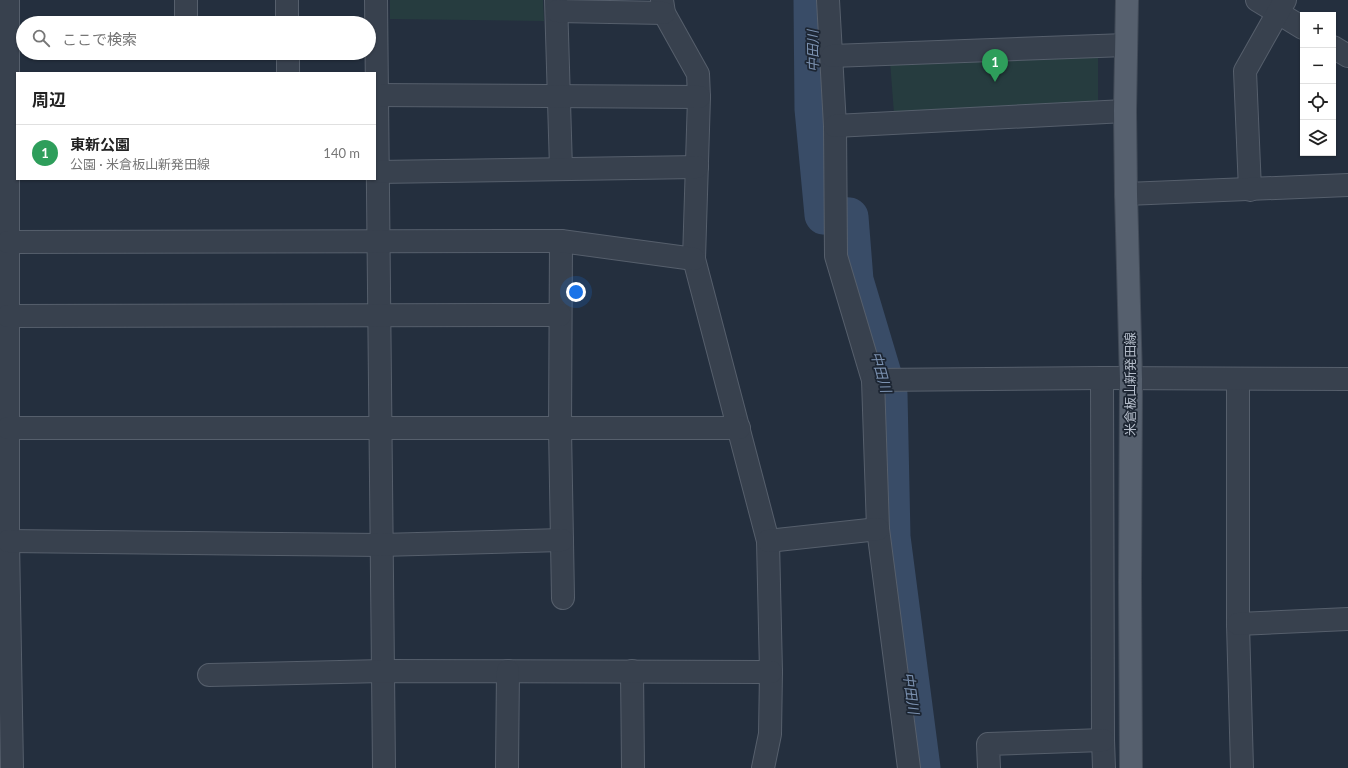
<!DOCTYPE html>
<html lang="ja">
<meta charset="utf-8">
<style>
:root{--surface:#fff;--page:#f2f2f2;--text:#222;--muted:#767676;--line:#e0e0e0;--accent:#7c3aed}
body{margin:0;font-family:Lato,"Noto Sans JP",sans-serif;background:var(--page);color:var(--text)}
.controls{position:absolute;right:12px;top:12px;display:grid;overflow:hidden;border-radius:0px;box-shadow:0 1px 3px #0004}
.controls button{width:36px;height:36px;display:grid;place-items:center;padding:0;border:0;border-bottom:1px solid var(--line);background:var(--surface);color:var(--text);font:20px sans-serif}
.you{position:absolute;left:576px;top:292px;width:14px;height:14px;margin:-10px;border:3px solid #fff;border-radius:50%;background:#1a73e8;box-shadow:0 0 0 6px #1a73e833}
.badge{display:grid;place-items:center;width:26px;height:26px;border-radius:50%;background:var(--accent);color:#fff;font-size:13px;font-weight:700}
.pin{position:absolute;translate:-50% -33px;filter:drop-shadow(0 1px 2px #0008)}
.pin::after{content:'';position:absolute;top:21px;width:14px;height:12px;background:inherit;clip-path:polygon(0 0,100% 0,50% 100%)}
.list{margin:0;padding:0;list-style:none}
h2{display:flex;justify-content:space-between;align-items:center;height:52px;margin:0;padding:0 16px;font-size:17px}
h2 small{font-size:13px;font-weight:400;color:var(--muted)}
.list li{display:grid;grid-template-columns:26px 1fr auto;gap:12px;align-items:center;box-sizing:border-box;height:56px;padding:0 16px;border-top:1px solid var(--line)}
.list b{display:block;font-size:15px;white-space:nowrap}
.list p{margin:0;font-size:13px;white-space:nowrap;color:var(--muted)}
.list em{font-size:13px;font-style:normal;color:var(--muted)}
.icon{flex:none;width:22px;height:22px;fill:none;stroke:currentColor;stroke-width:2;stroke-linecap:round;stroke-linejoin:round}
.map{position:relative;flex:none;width:1348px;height:768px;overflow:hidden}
.search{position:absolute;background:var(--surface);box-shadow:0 1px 3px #0004;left:16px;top:16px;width:360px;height:44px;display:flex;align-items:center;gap:10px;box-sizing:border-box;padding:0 14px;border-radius:22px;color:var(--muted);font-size:15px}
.panel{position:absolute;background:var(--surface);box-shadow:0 1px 3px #0004;left:16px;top:72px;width:360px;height:108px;border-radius:0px}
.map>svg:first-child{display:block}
</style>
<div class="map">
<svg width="1348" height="768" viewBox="0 0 1348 768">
<rect width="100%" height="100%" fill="#242f3e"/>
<!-- green -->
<g fill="#263c3f">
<path d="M390,0H543L544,21L390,19Z"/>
<path d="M1098,54V103L894,114L890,61Z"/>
</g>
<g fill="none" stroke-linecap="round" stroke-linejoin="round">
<!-- river -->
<path stroke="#394c67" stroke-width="39" d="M813,0L814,109L824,215L849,217L854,280L888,394L891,537L921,768"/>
<defs>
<g id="minor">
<path d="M8,0V541L12,768"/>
<path d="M287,0V23"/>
<path d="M376,0L384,768"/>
<path d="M556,0L561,169"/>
<path d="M662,0L664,13L698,74L699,97L694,259L768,541L771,672L770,734L763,768"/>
<path d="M828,0L835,126L836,256L873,380L878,529L909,768"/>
<path d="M1257,0L1303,28"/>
<path d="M557,11L664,13"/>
<path d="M186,23V0"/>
<path d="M1333,47L1348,56"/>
<path d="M288,53V73"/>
<path d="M832,56L1126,45"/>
<path d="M375,95L699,97"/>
<path d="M835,126L1125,111"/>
<path d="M378,172L697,167"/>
<path d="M1250,190L1245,71L1285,0"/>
<path d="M1126,194L1348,185"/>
<path d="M561,241L560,429L563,598"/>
<path d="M8,242L561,241L694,259"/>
<path d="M8,316L560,315"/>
<path d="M1102,378L1103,740L1104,768"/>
<path d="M1238,379V624L1242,768"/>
<path d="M873,380L1102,378L1348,379"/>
<path d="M8,428H739"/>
<path d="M8,541L381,545L562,540"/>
<path d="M768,541L878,529"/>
<path d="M1238,624L1348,619"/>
<path d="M632,671L633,768"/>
<path d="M209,675L383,671L771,672"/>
<path d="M507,768L508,671"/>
<path d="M989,768L988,744L1103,740"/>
</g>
<path id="major" d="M1127,0L1125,111L1126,194L1131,379L1130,582L1131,768"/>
</defs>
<!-- minor casing -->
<use href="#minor" stroke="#565f6c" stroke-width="24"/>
<!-- major casing -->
<use href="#major" stroke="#414a57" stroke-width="24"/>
<!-- minor -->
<use href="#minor" stroke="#38414e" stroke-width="22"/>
<!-- major -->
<use href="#major" stroke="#56606e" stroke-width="22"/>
</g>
<g text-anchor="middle" stroke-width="3.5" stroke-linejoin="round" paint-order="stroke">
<!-- street labels -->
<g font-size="13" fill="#b4bcc9" stroke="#1d2633">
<text transform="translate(1130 384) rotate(-90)" y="5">米倉板山新発田線</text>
</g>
<!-- water labels -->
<g font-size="14" font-style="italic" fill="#7c92b1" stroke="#1d2633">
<text transform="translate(813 51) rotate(-91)" y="5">中田川</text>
<text transform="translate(881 372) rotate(75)" y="5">中田川</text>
<text transform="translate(911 693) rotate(82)" y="5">中田川</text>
</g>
</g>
</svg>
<div class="controls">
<button>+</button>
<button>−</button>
<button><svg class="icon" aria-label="locate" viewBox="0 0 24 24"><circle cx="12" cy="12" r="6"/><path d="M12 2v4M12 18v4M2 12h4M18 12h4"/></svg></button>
<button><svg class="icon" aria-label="layers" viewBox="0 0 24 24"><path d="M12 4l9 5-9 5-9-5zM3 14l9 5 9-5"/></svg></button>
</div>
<div class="you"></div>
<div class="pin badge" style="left:995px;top:82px;background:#2e9e5b">1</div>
<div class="search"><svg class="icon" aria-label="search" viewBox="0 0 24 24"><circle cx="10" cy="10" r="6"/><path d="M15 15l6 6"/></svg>ここで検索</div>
<section class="panel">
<h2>周辺<small></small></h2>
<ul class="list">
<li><span class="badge" style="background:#2e9e5b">1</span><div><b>東新公園</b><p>公園 · 米倉板山新発田線</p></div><em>140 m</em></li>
</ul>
</section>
</div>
